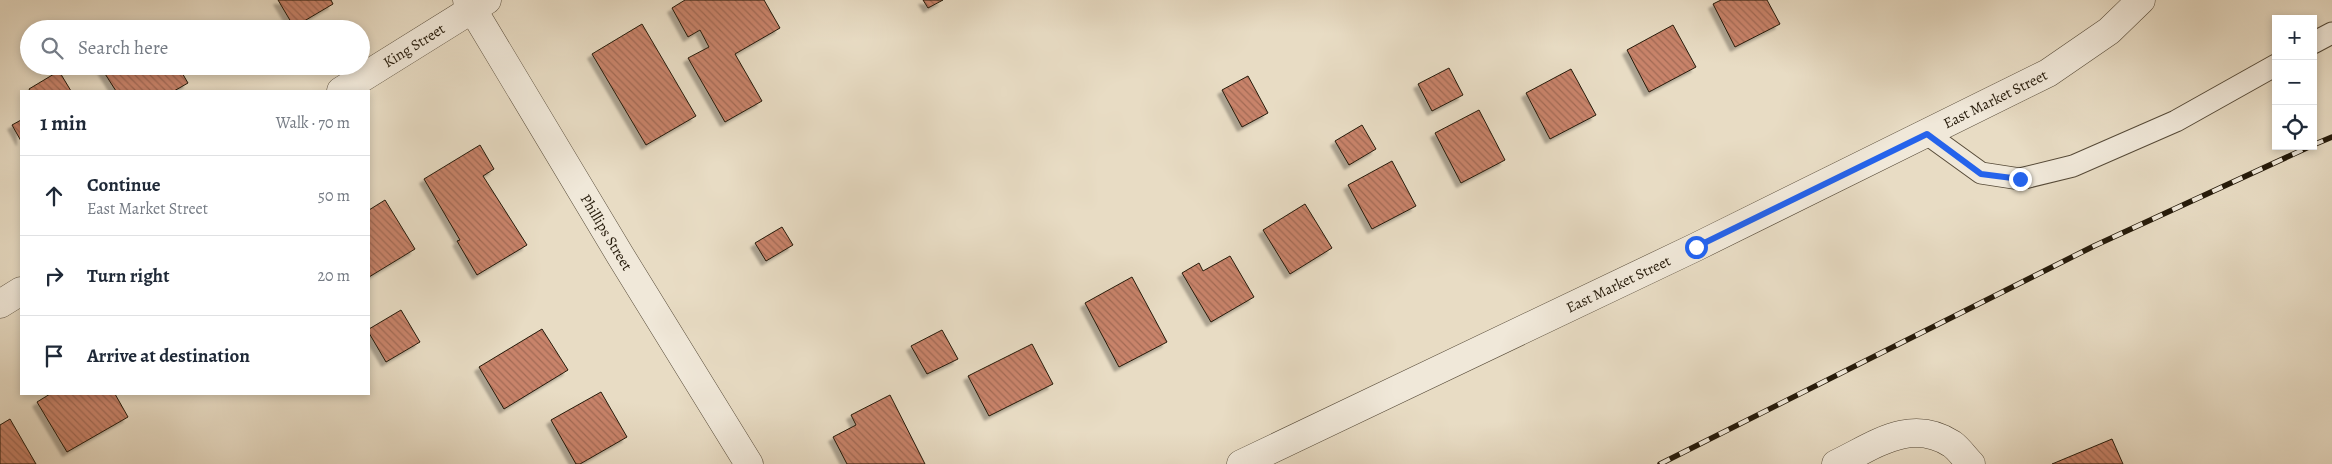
<!DOCTYPE html>
<meta charset="utf-8">
<style>
:root{--surface:#fff;--page:#f6f6f7;--text:#1f2937;--muted:#747a83;--line:#e0e1e3}
body{margin:0;font-family:Alegreya,serif;background:var(--page);color:var(--text)}
.controls{position:absolute;right:15px;top:15px;display:grid;overflow:hidden;border-radius:0px;box-shadow:0 2px 8px #0003}
.controls button{width:45px;height:45px;display:grid;place-items:center;padding:0;border:0;border-bottom:1px solid var(--line);background:var(--surface);color:var(--text);font:25px sans-serif}
.stop{position:absolute;width:15px;height:15px;margin:-11px;border:4px solid #2563eb;border-radius:50%;background:#fff}
.stop.end{background:#2563eb;border-color:#fff;box-shadow:0 1px 5px #0008}
.list{margin:0;padding:0;list-style:none}
h2{display:flex;justify-content:space-between;align-items:center;height:65px;margin:0;padding:0 20px;font-size:21px}
h2 small{font-size:16px;font-weight:400;color:var(--muted)}
.list li{display:grid;grid-template-columns:32px 1fr auto;gap:15px;align-items:center;box-sizing:border-box;height:80px;padding:0 20px;border-top:1px solid var(--line)}
.list b{display:block;font-size:19px;white-space:nowrap}
.list p{margin:0;font-size:16px;white-space:nowrap;color:var(--muted)}
.list em{font-size:16px;font-style:normal;color:var(--muted)}
.icon{flex:none;width:28px;height:28px;fill:none;stroke:currentColor;stroke-width:2;stroke-linecap:round;stroke-linejoin:round}
.map{position:relative;flex:none;width:2332px;height:464px;overflow:hidden}
.search{position:absolute;background:var(--surface);box-shadow:0 2px 8px #0003;left:20px;top:20px;width:350px;height:55px;display:flex;align-items:center;gap:12px;box-sizing:border-box;padding:0 18px;border-radius:28px;color:var(--muted);font-size:19px}
.panel{position:absolute;background:var(--surface);box-shadow:0 2px 8px #0003;left:20px;top:90px;width:350px;height:305px;border-radius:0px}
.map>svg:first-child{display:block}
</style>
<div class="map">
<svg width="2332" height="464" viewBox="0 0 2332 464">
<defs>
<pattern id="building-back-hatch" width="6" height="6" patternUnits="userSpaceOnUse" patternTransform="scale(1.25)"><rect width="6" height="6" fill="#c8836a"/><path d="M-1 5l2 2M0 0l6 6M5-1l2 2" fill="none" stroke="#a26a55"/></pattern>
<filter id="shadow"><feDropShadow dx="-4.5" dy="4.5" stdDeviation="1" flood-color="#0004"/></filter>
</defs>
<rect width="100%" height="100%" fill="#e8dcc4"/>
<filter id="stains"><feTurbulence type="fractalNoise" baseFrequency=".004" numOctaves="4"/><feColorMatrix values="0 0 0 0 .2 0 0 0 0 .09 0 0 0 0 .02 0 0 0 .5 -.17"/></filter>
<radialGradient id="worn" r=".72"><stop offset=".6" stop-color="#630" stop-opacity="0"/><stop offset="1" stop-color="#630" stop-opacity=".3"/></radialGradient>
<!-- building -->
<g fill="url(#building-back-hatch)" stroke="#251a0a" filter="url(#shadow)">
<path d="M278,0H331L333,4L294,27Z"/>
<path d="M685,0H764L780,28L735,54L762,101L725,122L688,58L709,47L700,30L688,37L672,8Z"/>
<path d="M923,0H943L928,8Z"/>
<path d="M1721,0H1767L1780,24L1735,47L1713,4Z"/>
<path d="M642,24L696,116L646,145L592,54Z"/>
<path d="M1673,25L1696,67L1649,92L1627,50Z"/>
<path d="M100,66H178L188,83L174,91H116Z"/>
<path d="M1449,68L1463,95L1432,111L1418,84Z"/>
<path d="M1571,69L1596,115L1550,139L1526,93Z"/>
<path d="M59,71L71,91H30L29,89Z"/>
<path d="M1248,76L1268,113L1242,127L1222,90Z"/>
<path d="M1479,110L1505,160L1461,183L1435,133Z"/>
<path d="M21,120V141L12,125Z"/>
<path d="M1362,125L1376,149L1349,165L1335,141Z"/>
<path d="M480,145L494,169L483,176L527,245L477,275L457,241L460,240L424,179Z"/>
<path d="M1392,161L1416,206L1372,229L1348,185Z"/>
<path d="M385,200L415,249L369,277V210Z"/>
<path d="M1305,204L1332,248L1290,274L1263,230Z"/>
<path d="M782,227L793,245L766,261L755,243Z"/>
<path d="M1230,256L1254,297L1211,322L1182,273L1199,263L1203,271Z"/>
<path d="M1132,277L1167,342L1119,367L1085,303Z"/>
<path d="M401,310L420,342L386,362L369,333V329Z"/>
<path d="M542,329L568,370L504,409L479,367Z"/>
<path d="M942,330L958,359L927,374L911,346Z"/>
<path d="M1032,344L1053,384L989,416L968,376Z"/>
<path d="M601,392L627,437L580,464H576L551,420Z"/>
<path d="M50,394H115L128,417L67,452L37,402Z"/>
<path d="M890,395L925,464H847L833,437L856,425L851,415Z"/>
<path d="M10,419L36,464H0V425Z"/>
<path d="M2112,439L2123,464H2052Z"/>
</g>
<g fill="none" stroke-linecap="round" stroke-linejoin="round">
<defs>
<g id="service">
<path d="M2313,43L2332,33"/>
<path d="M1927,134L1981,173L2020,179L2073,166L2176,121L2276,65"/>
</g>
<g id="minor">
<path id="s1" d="M467,0L620,255L749,464"/>
<path id="s2" d="M341,91L487,0"/>
<path d="M0,304L21,291"/>
<path id="s3" d="M1241,464L1696,247L2048,73L2109,31L2141,0"/>
<path d="M1836,464C1874,446 1910,417 1952,444C1959,449 1965,458 1971,464"/>
</g>
</defs>
<!-- service casing -->
<use href="#service" stroke="#564a38" stroke-width="23"/>
<!-- minor casing -->
<use href="#minor" stroke="#564a38" stroke-width="29"/>
<!-- service -->
<use href="#service" stroke="#f0e8d9" stroke-width="21"/>
<!-- minor -->
<use href="#minor" stroke="#f0e8d9" stroke-width="28"/>
<defs>
<g id="rail">
<path d="M2313,145L2332,137"/>
<path d="M1660,464L2094,246L2311,146"/>
</g>
</defs>
<!-- rail casing -->
<use href="#rail" stroke="#251a0a" stroke-width="5.5"/>
<!-- rail -->
<use href="#rail" stroke="#f0e8d9" stroke-width="4" stroke-dasharray="11" stroke-linecap="butt"/>
</g>
<g fill="none" stroke-linecap="round" stroke-linejoin="round">
<!-- route -->
<path stroke="#2563eb" stroke-width="6" d="M1696,247L1927,134L1981,174L2020,179"/>
</g>
<g text-anchor="middle" stroke-width="4.5" stroke-linejoin="round" paint-order="stroke">
<!-- street labels -->
<g font-size="15" fill="#251a0a" stroke="#f0e8d9">
<text dy="5" stroke="none"><textPath href="#s2" startOffset="86">King Street</textPath></text>
<text dy="5" stroke="none"><textPath href="#s3" startOffset="838">East Market Street</textPath></text>
<text dy="5" stroke="none"><textPath href="#s1" startOffset="271">Phillips Street</textPath></text>
<text dy="5" stroke="none"><textPath href="#s3" startOffset="418">East Market Street</textPath></text>
</g>
</g>
<rect width="100%" height="100%" filter="url(#stains)"/>
<rect width="100%" height="100%" fill="url(#worn)"/>
</svg>
<div class="controls">
<button>+</button>
<button>−</button>
<button><svg class="icon" aria-label="locate" viewBox="0 0 24 24"><circle cx="12" cy="12" r="6"/><path d="M12 2v4M12 18v4M2 12h4M18 12h4"/></svg></button>
</div>
<div class="stop" style="left:1696px;top:247px"></div>
<div class="stop end" style="left:2020px;top:179px"></div>
<div class="search"><svg class="icon" aria-label="search" viewBox="0 0 24 24"><circle cx="10" cy="10" r="6"/><path d="M15 15l6 6"/></svg>Search here</div>
<section class="panel">
<h2>1 min<small>Walk · 70 m</small></h2>
<ul class="list">
<li><svg class="icon" aria-label="ahead" viewBox="0 0 24 24"><path d="M12 20V5M6 11l6-6 6 6"/></svg><div><b>Continue</b><p>East Market Street</p></div><em>50 m</em></li>
<li><svg class="icon" aria-label="right" viewBox="0 0 24 24"><path d="M7 20v-9h11M14 6l5 5-5 5"/></svg><div><b>Turn right</b></div><em>20 m</em></li>
<li><svg class="icon" aria-label="arrive" viewBox="0 0 24 24"><path d="M6 21V4h12l-3 4 3 4H6"/></svg><div><b>Arrive at destination</b></div></li>
</ul>
</section>
</div>
